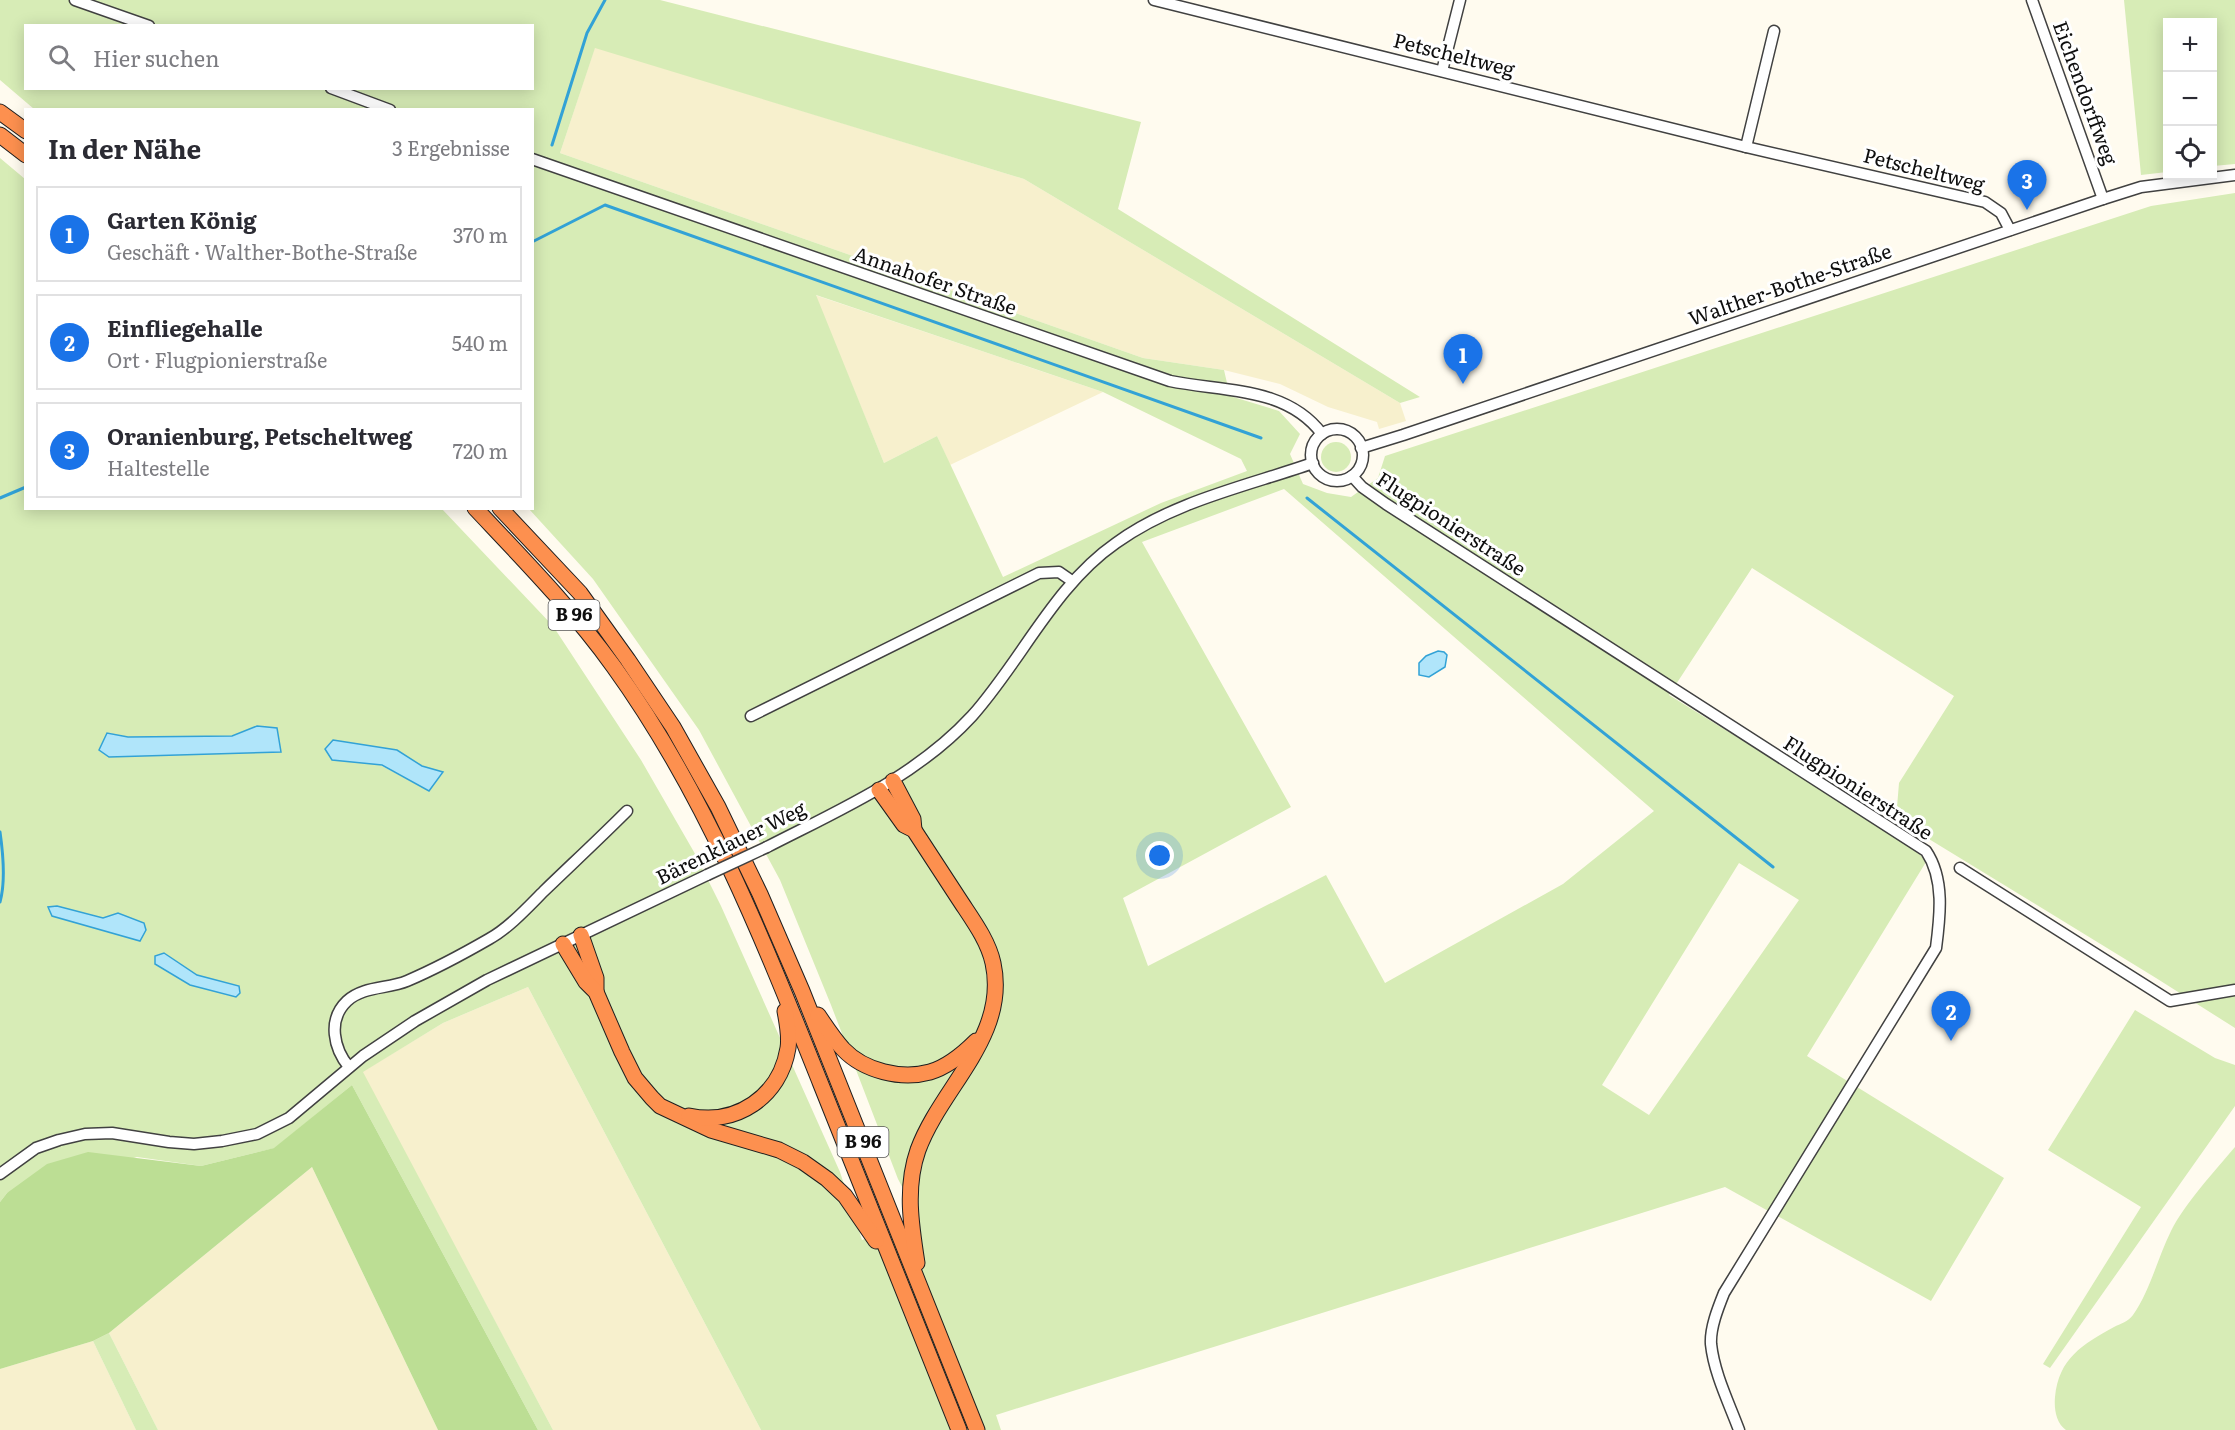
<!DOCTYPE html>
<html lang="de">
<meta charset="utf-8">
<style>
:root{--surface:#fff;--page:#f2f2f3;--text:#2b2b33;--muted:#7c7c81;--line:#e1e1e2;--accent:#1a73e8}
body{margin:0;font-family:Literata,serif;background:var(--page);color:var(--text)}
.controls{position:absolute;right:18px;top:18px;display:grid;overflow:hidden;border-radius:0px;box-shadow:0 3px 15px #0003}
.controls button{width:54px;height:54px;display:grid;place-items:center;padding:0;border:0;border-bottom:2px solid var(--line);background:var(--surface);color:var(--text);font:30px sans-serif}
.you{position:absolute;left:1160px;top:856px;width:21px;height:21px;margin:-15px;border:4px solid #fff;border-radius:50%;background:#1a73e8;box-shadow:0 0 0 9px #1a73e833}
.badge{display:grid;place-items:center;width:39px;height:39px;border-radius:50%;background:var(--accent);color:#fff;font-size:20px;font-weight:700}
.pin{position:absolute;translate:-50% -50px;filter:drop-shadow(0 2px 3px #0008)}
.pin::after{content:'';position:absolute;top:32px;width:21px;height:18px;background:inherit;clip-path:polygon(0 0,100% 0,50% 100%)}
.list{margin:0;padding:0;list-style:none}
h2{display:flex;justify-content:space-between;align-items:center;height:78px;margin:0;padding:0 24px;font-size:26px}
h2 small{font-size:20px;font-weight:400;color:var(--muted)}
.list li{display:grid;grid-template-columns:39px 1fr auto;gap:18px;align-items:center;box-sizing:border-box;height:96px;margin:0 12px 12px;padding:0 12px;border:2px solid var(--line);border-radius:0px}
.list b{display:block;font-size:22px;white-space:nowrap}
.list p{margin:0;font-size:20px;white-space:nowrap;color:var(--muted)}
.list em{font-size:20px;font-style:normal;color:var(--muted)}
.icon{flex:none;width:33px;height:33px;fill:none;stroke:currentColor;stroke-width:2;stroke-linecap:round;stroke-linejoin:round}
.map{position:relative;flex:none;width:2235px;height:1430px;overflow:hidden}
.search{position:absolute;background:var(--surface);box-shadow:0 3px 15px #0003;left:24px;top:24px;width:510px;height:66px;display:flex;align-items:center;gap:15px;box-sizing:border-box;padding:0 21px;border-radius:0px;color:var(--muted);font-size:22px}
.panel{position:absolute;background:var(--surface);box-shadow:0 3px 15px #0003;left:24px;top:108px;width:510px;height:402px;border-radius:0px}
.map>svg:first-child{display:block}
</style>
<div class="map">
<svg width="2235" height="1430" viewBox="0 0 2235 1430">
<rect width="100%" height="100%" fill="#fffbef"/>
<!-- farmland -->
<g fill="#f7f0cd">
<path d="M595,47L1024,179L1400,403L1406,421L1379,429L1377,422L1328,407L1280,384L1224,370L1143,358L560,153Z"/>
<path d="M815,295L1103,392L950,465L937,436L884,463Z"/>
<path d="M528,987L761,1430H553L362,1072L443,1023Z"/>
<path d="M312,1167L438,1430H158L109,1333Z"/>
<path d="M93,1341L136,1430H0V1369Z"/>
</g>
<!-- green -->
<g fill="#d7ecb6" fill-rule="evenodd">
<path d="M0,0H660L1141,122L1118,209L1420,397L1400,403L1024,179L595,48L560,153L1143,358L1224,370L1230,396L1279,411L1300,434L1290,454L1303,484L1327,493L1351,497L1378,478L1385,456L2151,206L2235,193V1028L2156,978L1906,825L1897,807L1899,783L1954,696L1752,568L1669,695L1913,846L1926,862L1807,1056L2004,1178L1931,1301L1725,1187L996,1415L1001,1430H761L528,987L443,1023L363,1072L553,1430H538L352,1085L275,1148L201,1166L137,1157L7,1193L0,1202V158L25,179L26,508L442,509L553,626L641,760L694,852L721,906L840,1172L862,1240L919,1219L898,1179L831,1005L780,880L699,730L593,579L529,509L532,508V110L34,109L0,80ZM26,26H532V88H26ZM816,295L1103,392L1241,459L1247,471L1161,503L1003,577L937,436L884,463ZM1284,489L1654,811L1563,884L1385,983L1326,875L1148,966L1123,898L1291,807L1142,542ZM258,726L280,752L100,750L107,733L128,737L232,736ZM333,740L397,750L422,766L443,773L429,791ZM1739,863L1799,900L1649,1115L1602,1085ZM164,953L197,975L239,986L155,964Z"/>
<path d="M2124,0H2235V164L2213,166L2212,22H2168L2167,172L2141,175Z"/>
<circle cx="1336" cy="457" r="15"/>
<path d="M2135,1010L2215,1058L2235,1065V1106L2050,1368L2043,1364L2141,1207L2048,1150Z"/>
<path d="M2235,1147V1430H2066C2056,1423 2054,1409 2055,1397C2059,1358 2082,1345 2114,1327C2120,1324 2129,1321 2133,1315C2151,1289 2157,1259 2171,1231C2185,1203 2215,1171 2235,1147Z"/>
<path d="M109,1333L158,1430H136L93,1341Z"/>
</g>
<!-- forest -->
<path fill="#bcde94" d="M352,1085L538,1430H438L312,1167L109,1333L93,1341L0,1369V1202L7,1193L47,1164L88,1152L201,1166L274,1148Z"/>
<!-- water -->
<g fill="#b0e5fa" stroke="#32a2d6" stroke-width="1.5">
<path d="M1438,651L1444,652L1447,655L1445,667L1429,677L1419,675V663L1426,656Z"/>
<path d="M257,726L277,728L281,752L109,757L99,750L107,733L128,737L232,736Z"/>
<path d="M333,740L397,750L422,766L443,772L429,791L382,765L332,760L325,749Z"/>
<path d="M57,906L103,918L118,913L144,923L146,930L140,941L52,916L48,907Z"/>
<path d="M164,953L197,975L239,986L240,993L236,997L190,985L155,964V956Z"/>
</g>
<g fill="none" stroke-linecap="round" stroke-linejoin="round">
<!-- stream -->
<g stroke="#32a2d6" stroke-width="3">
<path d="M552,145L587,33L605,0"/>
<path d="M532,242L605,205L1261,438"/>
<path d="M0,498L26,487"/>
<path d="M1307,498L1773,867"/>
<path d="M0,832C3,853 6,881 0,902"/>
</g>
<defs>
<g id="minor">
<path d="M75,0L149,26"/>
<path d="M1154,0L1746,147L1985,202L2001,213L2010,230"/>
<path d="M2032,0L2103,199"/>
<path d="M1442,71L1460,0"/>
<path d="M331,88L390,110"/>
<path d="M1746,147L1774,31"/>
<path d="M532,159L1170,381C1223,392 1286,386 1322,434"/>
<circle cx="1337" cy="455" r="26"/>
<path d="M1361,448L1403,435L2103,199L2141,187L2235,175"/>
<path d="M1352,476L1362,487L1386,504L1926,851C1945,879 1940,917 1936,948L1724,1293C1718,1308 1710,1328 1711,1344C1714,1373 1729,1403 1739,1430"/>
<path d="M751,716L1039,573L1059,572L1072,581"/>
<path d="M767,847C839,810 916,777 972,716C1022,660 1054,586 1116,543C1174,501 1247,486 1313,463"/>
<path d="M1960,868L2170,1001L2235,990"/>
<path d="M349,1067C334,1049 327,1020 347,1001C363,986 388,989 407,981C435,969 463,954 489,939C509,928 528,907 544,891C572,864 600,838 627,811"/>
<path d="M0,1174L36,1148L59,1140L85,1134L112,1133L169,1142L194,1144L222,1141L257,1134L289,1118L363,1056L415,1021L487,980L707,875"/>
</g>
<g id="highway">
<path d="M0,112L26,131"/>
<path d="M0,135L26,155"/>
<path d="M475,508C524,560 573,610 614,667C705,793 763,939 820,1082C867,1198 913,1314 959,1430"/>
<path d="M500,508L580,593L628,660L673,727L718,807L760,894L802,991L977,1430"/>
<path d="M893,781L913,819L914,830"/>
<path d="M879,790L904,825L914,830C929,853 944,876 959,899C972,919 988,940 993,963C1009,1036 941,1087 918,1150C905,1187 911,1225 917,1263"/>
<path d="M581,935L596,978V992"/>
<path d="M563,944L586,982L596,992L622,1052L635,1078L652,1098L660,1106L711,1130L779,1150L803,1162L827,1179L845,1196L876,1241"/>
<path d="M818,1015C826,1027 834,1039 843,1049C864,1071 901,1080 930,1072C947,1067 963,1054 976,1041"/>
<path d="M689,1116C736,1126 780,1097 788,1048C790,1036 787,1023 785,1011"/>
</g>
</defs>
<!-- minor casing -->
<use href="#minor" stroke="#414141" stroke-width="13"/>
<!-- highway casing -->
<use href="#highway" stroke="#1f1f1f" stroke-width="17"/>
<!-- minor -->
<use href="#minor" stroke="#fff" stroke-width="10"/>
<!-- highway -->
<use href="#highway" stroke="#fd904f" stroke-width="15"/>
<defs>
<path id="minor-bridge" d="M707,875L767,847"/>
</defs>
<!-- minor-bridge casing -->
<use href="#minor-bridge" stroke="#414141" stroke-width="13" stroke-linecap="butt"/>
<!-- minor-bridge -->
<use href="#minor-bridge" stroke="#fff" stroke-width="10"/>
</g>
<g text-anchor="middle" stroke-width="6" stroke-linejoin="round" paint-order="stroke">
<!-- shield labels -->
<g fill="#fff" stroke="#565656" stroke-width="1.5">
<rect x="548.5" y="600" width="51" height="30" rx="4.5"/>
<rect x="837.5" y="1127" width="51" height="30" rx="4.5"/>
</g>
<g font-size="18" font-weight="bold" fill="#0e0e0e">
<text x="574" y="621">B 96</text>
<text x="863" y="1148">B 96</text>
</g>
<!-- street labels -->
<g font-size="20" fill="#0e0e0e" stroke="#fff">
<text transform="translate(1454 55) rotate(14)" y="7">Petscheltweg</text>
<text transform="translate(2085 93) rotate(70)" y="7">Eichendorffweg</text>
<text transform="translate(1924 170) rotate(14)" y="7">Petscheltweg</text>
<text transform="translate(935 281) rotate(19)" y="7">Annahofer Straße</text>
<text transform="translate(1790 285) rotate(-19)" y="7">Walther-Bothe-Straße</text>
<text transform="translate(1451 524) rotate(33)" y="7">Flugpionierstraße</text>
<text transform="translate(1858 788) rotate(33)" y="7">Flugpionierstraße</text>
<text transform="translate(731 843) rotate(-26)" y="7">Bärenklauer Weg</text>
</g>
</g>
</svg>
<div class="controls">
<button>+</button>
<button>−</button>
<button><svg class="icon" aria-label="locate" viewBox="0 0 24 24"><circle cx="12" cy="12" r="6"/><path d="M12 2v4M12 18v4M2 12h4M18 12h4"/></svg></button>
</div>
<div class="you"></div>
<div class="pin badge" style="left:1463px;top:384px">1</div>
<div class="pin badge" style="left:1951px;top:1041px">2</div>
<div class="pin badge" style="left:2027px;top:210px">3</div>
<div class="search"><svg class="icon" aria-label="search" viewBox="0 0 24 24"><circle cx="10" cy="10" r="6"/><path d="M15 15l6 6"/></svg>Hier suchen</div>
<section class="panel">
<h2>In der Nähe<small>3 Ergebnisse</small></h2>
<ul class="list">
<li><span class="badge">1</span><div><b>Garten König</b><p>Geschäft · Walther-Bothe-Straße</p></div><em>370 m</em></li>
<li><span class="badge">2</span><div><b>Einfliegehalle</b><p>Ort · Flugpionierstraße</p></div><em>540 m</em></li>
<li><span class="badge">3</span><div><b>Oranienburg, Petscheltweg</b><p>Haltestelle</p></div><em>720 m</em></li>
</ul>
</section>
</div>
